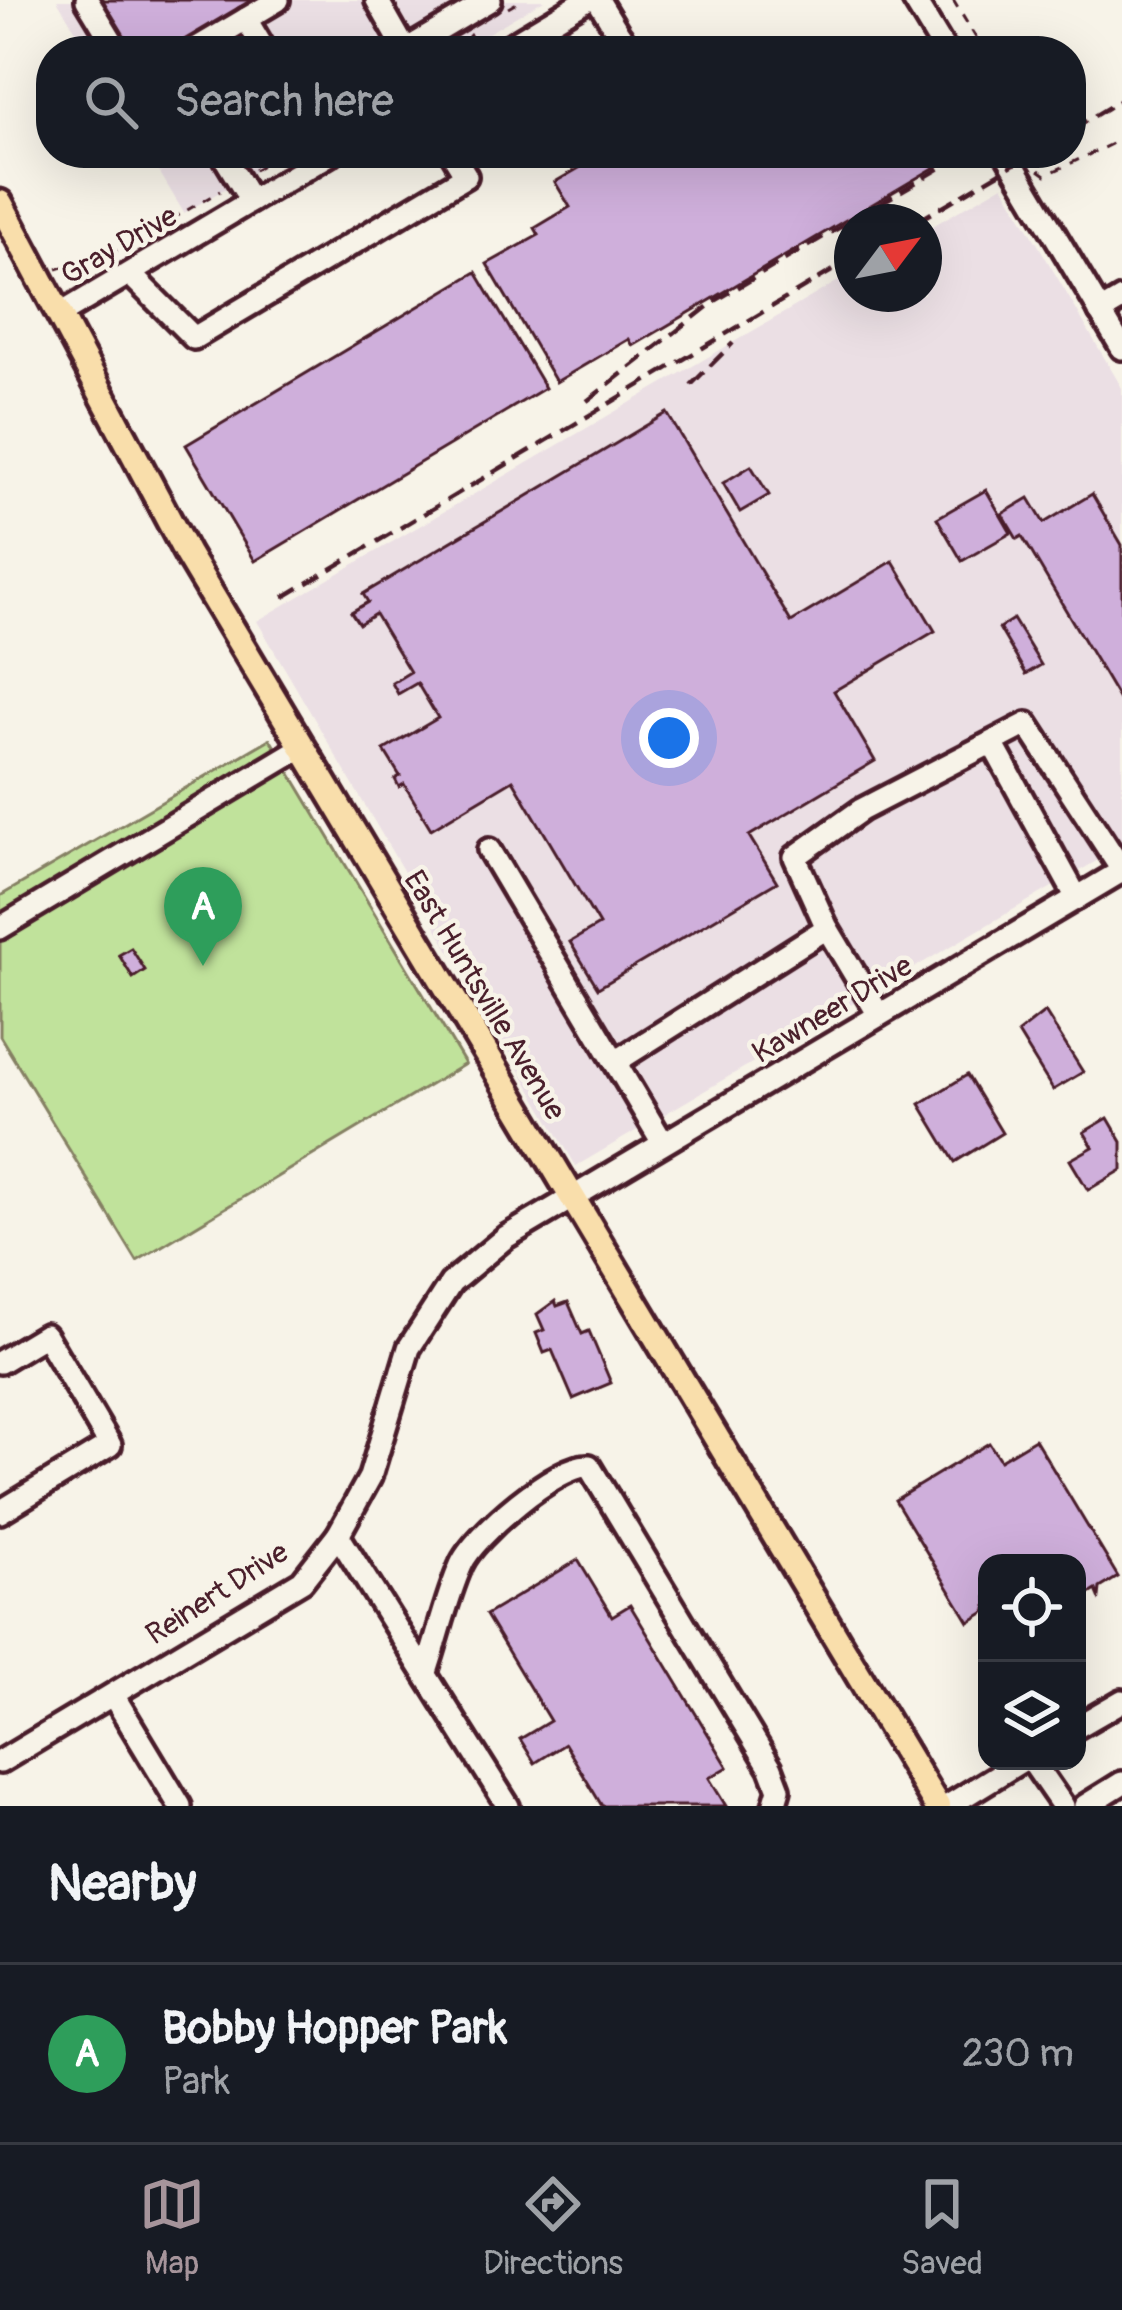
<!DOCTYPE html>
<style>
:root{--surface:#171b24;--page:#20242c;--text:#f1f3f6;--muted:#9ea1a6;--line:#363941;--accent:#a6949b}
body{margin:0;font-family:Pangolin,sans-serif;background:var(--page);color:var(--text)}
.controls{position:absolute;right:36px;bottom:36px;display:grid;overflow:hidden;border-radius:24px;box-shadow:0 12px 48px #0002}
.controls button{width:108px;height:108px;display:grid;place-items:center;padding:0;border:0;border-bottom:3px solid var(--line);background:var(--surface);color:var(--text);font:60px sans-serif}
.compass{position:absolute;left:834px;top:204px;width:108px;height:108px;border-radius:50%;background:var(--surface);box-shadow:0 12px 48px #0002;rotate:58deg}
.you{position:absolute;left:669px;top:738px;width:42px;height:42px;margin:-30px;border:9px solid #fff;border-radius:50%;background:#1a73e8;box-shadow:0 0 0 18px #1a73e833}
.badge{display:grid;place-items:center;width:78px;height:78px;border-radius:50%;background:var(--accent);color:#fff;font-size:39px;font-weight:700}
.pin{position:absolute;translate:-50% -99px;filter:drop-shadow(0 3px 6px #0008)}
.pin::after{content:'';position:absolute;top:63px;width:42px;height:36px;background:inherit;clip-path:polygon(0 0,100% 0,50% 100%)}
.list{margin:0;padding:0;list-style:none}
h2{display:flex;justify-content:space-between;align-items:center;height:156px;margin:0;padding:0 48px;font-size:51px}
h2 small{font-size:39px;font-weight:400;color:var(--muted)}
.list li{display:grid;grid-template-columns:78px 1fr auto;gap:36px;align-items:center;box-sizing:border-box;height:180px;padding:0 48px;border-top:3px solid var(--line)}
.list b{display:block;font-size:45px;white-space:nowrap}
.list p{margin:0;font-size:39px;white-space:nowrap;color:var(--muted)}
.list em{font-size:39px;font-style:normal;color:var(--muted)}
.icon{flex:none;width:66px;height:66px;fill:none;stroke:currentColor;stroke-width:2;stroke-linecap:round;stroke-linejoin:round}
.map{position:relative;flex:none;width:1122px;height:1806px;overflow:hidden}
.search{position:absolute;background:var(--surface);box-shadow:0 12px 48px #0002;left:36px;right:36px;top:36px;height:132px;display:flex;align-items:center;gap:30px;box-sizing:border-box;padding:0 42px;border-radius:48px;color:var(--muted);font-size:45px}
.sheet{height:336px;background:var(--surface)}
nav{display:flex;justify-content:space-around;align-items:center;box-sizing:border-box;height:168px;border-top:3px solid var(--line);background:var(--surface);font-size:33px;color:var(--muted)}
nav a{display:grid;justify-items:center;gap:6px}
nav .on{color:var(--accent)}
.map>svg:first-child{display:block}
</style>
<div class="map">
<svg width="1122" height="1806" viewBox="0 0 1122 1806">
<rect width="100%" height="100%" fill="#f7f3e8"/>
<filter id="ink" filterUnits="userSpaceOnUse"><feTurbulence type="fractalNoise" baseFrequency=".00833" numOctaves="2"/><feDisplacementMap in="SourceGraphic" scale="24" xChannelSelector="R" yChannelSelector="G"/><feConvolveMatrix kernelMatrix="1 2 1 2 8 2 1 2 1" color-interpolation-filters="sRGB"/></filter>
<g filter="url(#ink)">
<!-- built -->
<g fill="#ebdfe4">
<path d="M57,0H544L458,51H88Z"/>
<path d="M148,153H285L184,213Z"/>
<path d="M1003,185L1122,388V846L576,1166L257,621L852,273V294H924V231Z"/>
</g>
<!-- green -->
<path fill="#c0e29b" stroke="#858063" stroke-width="3" d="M270,739L465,1064L137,1261L0,1036V896Z"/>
<!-- building -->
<g fill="#cfafdb" stroke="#4a1f2b" stroke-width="3">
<path d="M97,0H260L170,51H127Z"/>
<path d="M605,153H930L937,166L633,346L629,339L556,382L487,264L539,235L535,228L570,207L555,182Z"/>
<path d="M476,272L545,388L255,561L186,445Z"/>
<path d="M667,413L791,622L893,561L935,631L834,691L875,761L749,836L777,882L598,988L570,942L599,925L513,780L431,829L404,784L399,787L395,779L400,776L384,750L438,718L417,683L398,694L392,683L410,672L375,614L359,624L351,612L368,602L363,594Z"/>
<path d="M751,466L769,495L740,512L723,483Z"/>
<path d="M986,490L1011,533L962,561L937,518Z"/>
<path d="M1092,494L1122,545V705L1022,536L1017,539L1002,514L1029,498L1044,523Z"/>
<path d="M1013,619L1041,665L1026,674L999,628Z"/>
<path d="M202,903L215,925L203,933L190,911Z"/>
<path d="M131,948L145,970L133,978L119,955Z"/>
<path d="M1045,1012L1083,1072L1053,1090L1018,1033Z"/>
<path d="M967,1075L1002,1133L955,1162L920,1104Z"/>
<path d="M1108,1118L1122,1142V1170L1088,1190L1070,1160L1093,1147L1084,1132Z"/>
<path d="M555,1301L557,1306L568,1302L582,1334L589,1331L611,1383L573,1399L552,1350L544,1353L536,1333L544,1330L537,1314Z"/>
<path d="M1035,1439L1118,1577L1100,1588L1099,1597L1096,1590L1077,1602V1563H987V1611L969,1622L895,1500L989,1443L1000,1460Z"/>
<path d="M578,1560L612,1616L630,1605L728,1767L709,1778L726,1806H602L565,1744L535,1763L520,1739L550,1721L486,1615Z"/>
</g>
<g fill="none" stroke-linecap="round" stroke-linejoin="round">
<defs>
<g id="minor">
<path d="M87,0L118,51"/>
<path d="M377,0L406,51"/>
<path d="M598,0L629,51"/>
<path d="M914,0L945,51"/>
<path d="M246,19L265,51"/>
<path d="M192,51L278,0"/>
<path d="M404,51L490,0"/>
<path d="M501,51L586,0"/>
<path d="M597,51L621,37"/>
<path d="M222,153L251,201"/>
<path d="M1006,153L1122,348"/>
<path d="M130,274L194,338L466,176L452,153"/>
<path d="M1100,312L1122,299"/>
<path d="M59,315L332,153"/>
<path d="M992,743L1077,898"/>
<path d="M489,850L663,1143"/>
<path d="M0,928L301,748"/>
<path d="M827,928L795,857L861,810L1027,724L1122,870"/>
<path d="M617,1061L827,928L879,1015"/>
<path d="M0,1362L45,1335L110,1445L0,1512"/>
<path d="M338,1535L508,1806"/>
<path d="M426,1672C438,1637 446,1599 461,1565C473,1536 559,1463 589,1466L771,1768L779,1789L774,1806"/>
<path d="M113,1695L180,1806"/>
<path d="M1077,1727L1122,1701"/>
<path d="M1032,1761L1063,1806"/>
<path d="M0,1762L302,1581L338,1535L370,1477L409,1348L451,1283L506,1237L1122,871"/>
<path d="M948,1806L1021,1761"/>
<path d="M1085,1806L1122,1783"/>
</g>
<path id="major" d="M0,203L187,554L937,1806"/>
</defs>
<!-- minor casing -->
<use href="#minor" stroke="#4a1f2b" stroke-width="30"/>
<!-- major casing -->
<use href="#major" stroke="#4a1f2b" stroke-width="33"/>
<!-- path -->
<g stroke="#4a1f2b" stroke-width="3" stroke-dasharray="9 9" stroke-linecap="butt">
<path d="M953,0L984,51"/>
<path d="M508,8L522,0"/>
<path d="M456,51L471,34"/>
<path d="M254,170L284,153"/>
<path d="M1039,170L1046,175L1122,139"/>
<path d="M57,269L119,250L220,191"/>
</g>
<!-- minor -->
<use href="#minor" stroke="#f7f3e8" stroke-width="21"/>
<!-- major -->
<use href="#major" stroke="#f9deab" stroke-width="24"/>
<!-- rail -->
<g stroke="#4a1f2b" stroke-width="4.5" stroke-dasharray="18 9" stroke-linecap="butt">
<path d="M1071,130L1122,99"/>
<path d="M916,222L1033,153"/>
<path d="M691,385L733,343"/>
<path d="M587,401L715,301L942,167"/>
<path d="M284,597L852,259"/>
</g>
</g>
</g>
<g text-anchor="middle" stroke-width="9" stroke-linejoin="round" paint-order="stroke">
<!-- street labels -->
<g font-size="30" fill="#4a1f2b" stroke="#f7f3e8">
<text transform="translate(119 245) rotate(-30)" y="10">Gray Drive</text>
<text transform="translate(485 995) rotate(59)" y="10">East Huntsville Avenue</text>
<text transform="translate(832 1009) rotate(-31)" y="10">Kawneer Drive</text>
<text transform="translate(217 1593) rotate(-33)" y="10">Reinert Drive</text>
</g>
</g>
</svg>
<div class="controls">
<button><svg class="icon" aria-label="locate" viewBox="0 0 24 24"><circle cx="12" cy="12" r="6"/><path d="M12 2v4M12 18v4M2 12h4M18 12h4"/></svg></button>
<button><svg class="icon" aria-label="layers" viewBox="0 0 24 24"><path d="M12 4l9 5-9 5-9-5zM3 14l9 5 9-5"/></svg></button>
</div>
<svg class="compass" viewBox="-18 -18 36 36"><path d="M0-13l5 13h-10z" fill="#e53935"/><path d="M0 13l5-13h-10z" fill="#9ea1a6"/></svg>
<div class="you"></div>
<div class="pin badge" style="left:203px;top:966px;background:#2e9e5b">A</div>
<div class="search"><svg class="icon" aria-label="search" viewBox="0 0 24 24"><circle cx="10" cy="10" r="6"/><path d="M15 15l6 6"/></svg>Search here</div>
</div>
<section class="sheet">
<h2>Nearby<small></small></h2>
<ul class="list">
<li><span class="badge" style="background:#2e9e5b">A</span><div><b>Bobby Hopper Park</b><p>Park</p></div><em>230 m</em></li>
</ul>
</section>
<nav>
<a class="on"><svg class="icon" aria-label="map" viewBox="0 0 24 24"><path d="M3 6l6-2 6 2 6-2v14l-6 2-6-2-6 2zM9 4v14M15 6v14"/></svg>Map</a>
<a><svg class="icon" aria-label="directions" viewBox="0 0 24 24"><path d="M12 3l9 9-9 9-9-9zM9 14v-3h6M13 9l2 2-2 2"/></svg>Directions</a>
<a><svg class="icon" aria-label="saved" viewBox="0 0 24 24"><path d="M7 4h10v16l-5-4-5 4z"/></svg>Saved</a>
</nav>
